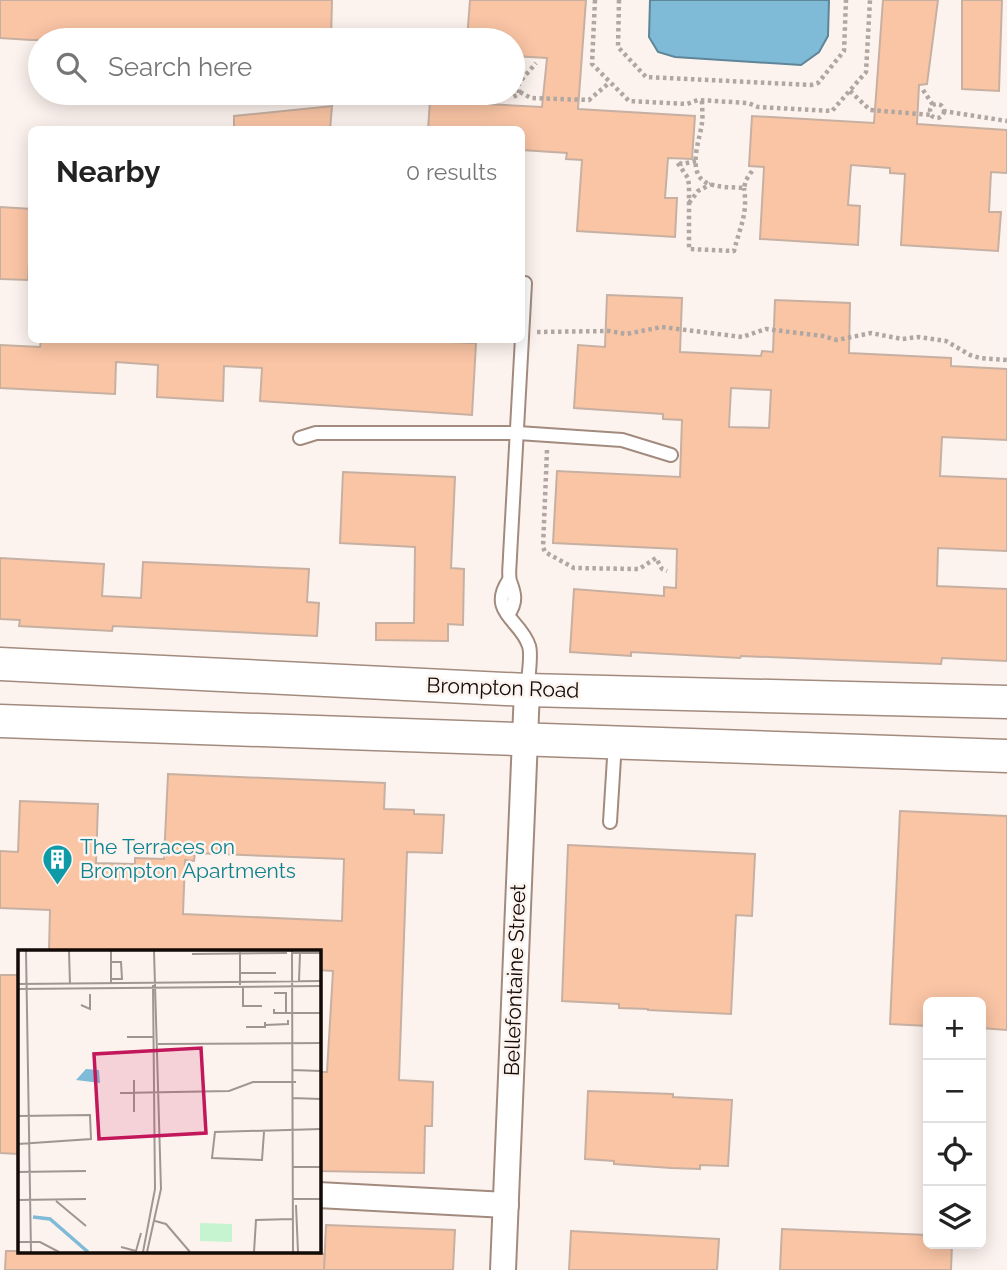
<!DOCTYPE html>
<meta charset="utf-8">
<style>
:root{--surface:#fff;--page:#f6f6f6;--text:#222;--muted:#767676;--line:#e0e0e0}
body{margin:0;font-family:Raleway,sans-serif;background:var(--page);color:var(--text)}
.controls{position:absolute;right:21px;bottom:21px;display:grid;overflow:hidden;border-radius:10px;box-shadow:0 4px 18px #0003}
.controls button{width:63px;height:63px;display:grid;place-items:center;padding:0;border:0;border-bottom:2px solid var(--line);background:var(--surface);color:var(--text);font:35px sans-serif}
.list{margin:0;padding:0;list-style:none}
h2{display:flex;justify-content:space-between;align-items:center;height:91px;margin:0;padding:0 28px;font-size:30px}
h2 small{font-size:23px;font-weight:400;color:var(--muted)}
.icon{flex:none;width:38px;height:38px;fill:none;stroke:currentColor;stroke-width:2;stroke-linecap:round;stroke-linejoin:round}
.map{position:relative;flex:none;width:1007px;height:1270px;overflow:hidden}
.search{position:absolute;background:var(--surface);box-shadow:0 4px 18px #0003;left:28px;top:28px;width:497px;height:77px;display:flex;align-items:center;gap:18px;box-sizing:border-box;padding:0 24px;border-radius:38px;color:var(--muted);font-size:26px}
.panel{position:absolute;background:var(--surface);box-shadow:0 4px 18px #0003;left:28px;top:126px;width:497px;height:217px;border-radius:10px}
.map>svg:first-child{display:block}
</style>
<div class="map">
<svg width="1007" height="1270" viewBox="0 0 1007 1270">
<rect width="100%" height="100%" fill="#fdf3ee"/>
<!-- water -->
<path fill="#7fbad7" stroke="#5e8598" stroke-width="2" d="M650,0H829L828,36L819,52L801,65L675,57L658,52L649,37Z"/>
<!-- building -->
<g fill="#fac5a5" stroke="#c7b0a2" stroke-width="2" fill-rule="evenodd">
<path d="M0,0H332L331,40H31L0,38Z"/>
<path d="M470,0H586L578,109L695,116L692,159L668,158L665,198H677L675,237L577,231L582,160L566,159L567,153L522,150V130H428L430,101L542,107L547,58L513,56V40H467Z"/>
<path d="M883,0H938L927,84L919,85L917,124L1007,130V173L991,172L989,212H1001L998,251L901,245L905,174L890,173V168L851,165L848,205L860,206L858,245L760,239L764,167L749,166L752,116L874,123Z"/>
<path d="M962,0H1002L999,91L962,89Z"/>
<path d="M332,106L330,130H234V116Z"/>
<path d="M0,207L32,209L28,280L0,279Z"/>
<path d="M607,295L682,298L680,352L761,356L762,351L773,352L775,300L850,303L849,353L951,358V366L1007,369V440L942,437L940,476L1007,479V551L938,548L937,586L1007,589V661L942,658L941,664L741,656L740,658L631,652V656L570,652L574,589L664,596V587L676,588L677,549L553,543L557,471L680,477L682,420L663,419V414L574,408L578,345L605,347ZM731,388L771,390L769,428L729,427Z"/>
<path d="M41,340H400L476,343L472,415L260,401L262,368L224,366L223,401L157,397L158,365L116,362L115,394L0,388V345L40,347Z"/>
<path d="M343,472L455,477L451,568L464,569L463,625L448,624V641L376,640V623H414L415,547L340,543Z"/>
<path d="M0,558L104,564L102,596L141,598L143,562L309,569L307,602L319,603L317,636L113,626L112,631L19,626L20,620L0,619Z"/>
<path d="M168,774L385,783L384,809L414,810V814L444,815L442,853L407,852L399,1080L433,1082L432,1126H425L424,1173L318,1171V1072H327L333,971L318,970V951H49L50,910L0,908V851L18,852L20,801L98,804L96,863L135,864V858L164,859ZM195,853L344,859L342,921L183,914L185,860L194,861Z"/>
<path d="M900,811L1007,816V1030L981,1028V1002H928V1026L890,1024Z"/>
<path d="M568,845L755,854L752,916L736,915L731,1014L648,1010V1009L619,1008V1004L562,1001Z"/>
<path d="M0,975H19V1154L0,1153Z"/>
<path d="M588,1091L673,1094V1097L732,1100L728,1166L700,1165V1169L671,1168L614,1164V1161L585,1159Z"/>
<path d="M326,1225L455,1230L453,1270H5L6,1251H268L325,1254L324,1269Z"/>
<path d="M782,1229L928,1235V1244H952L951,1270H780Z"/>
<path d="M571,1231L719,1239L717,1270H569Z"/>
</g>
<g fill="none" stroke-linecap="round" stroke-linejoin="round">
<defs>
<g id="service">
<path d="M300,438L316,433H518L622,440L671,455"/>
<path d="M509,580C487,612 521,620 529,646C532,655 528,680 527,690"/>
<path d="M508,615C517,602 515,594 510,581C508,574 510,564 510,556L525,283"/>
<path d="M610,822L615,742"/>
</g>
<g id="minor">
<path d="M318,1195L506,1205"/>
<path d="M503,1270L527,690"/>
</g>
<g id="tertiary">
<path d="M0,664L527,690L1007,702"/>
<path d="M0,721L1007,756"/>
</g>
</defs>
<!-- service casing -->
<use href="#service" stroke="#a28b7e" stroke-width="16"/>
<!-- minor casing -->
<use href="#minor" stroke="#a28b7e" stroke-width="28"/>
<!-- tertiary casing -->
<use href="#tertiary" stroke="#a28b7e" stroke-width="35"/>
<!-- path -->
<g stroke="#b0a7a2" stroke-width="4.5" stroke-dasharray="3.5 3.5" stroke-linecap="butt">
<path d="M595,0L592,64L629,101L687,104L698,100L748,103L758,107L832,111L866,72L870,0"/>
<path d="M619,0L618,47L646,77L811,85L818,83L844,51L846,0"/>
<path d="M517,85L536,63"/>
<path d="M923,90L933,105"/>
<path d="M850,91L870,110L932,115"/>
<path d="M520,92L531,98L589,100L609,83"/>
<path d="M500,93H503"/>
<path d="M508,93L513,97L519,94V86L513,84"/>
<path d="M702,101C702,108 703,116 702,123C700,139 687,171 705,182C716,188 732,187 744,188L746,180L754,168"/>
<circle cx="937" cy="111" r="7"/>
<path d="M943,111L1007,121"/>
<path d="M696,161L682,164L677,162L688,178L689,186V249L734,251C740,226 748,215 744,188"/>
<path d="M689,203L698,191L711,184"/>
<path d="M537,332L609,331L626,334L662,327L742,337L766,329L823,336L837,340L871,333L902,339L918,337L946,341L970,355L980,358L1007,360"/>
<path d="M547,450L543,547L545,552L574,568L639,569L656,558L662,569L667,571"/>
</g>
<!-- service -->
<use href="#service" stroke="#fff" stroke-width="12"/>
<!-- minor -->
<use href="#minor" stroke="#fff" stroke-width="24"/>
<!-- tertiary -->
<use href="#tertiary" stroke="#fff" stroke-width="32"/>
</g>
<!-- icons -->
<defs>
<symbol id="building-pin" viewBox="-11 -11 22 30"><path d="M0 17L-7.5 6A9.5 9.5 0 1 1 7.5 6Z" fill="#0f9aa8" stroke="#fdf3ee"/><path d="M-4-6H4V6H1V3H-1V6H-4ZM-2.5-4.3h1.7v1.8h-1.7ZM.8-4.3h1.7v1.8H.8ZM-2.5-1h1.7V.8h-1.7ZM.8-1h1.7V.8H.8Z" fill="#fff"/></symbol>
</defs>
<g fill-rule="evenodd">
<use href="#building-pin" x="40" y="842" width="35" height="47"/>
</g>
<g text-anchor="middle" stroke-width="5" stroke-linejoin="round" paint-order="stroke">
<!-- street labels -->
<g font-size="21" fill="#120a06" stroke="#fdf3ee">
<text transform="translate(503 688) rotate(2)" y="7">Brompton Road</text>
<text transform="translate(515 980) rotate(-88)" y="7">Bellefontaine Street</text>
</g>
<!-- culture labels -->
<g font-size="21" fill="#0d838f" stroke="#fdf3ee" text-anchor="start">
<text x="80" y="854">The Terraces on<tspan x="80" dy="24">Brompton Apartments</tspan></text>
</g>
</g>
<!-- overview -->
<g transform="translate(18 950)">
<rect width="303" height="303" fill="#fdf3ee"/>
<path d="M182,273L214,274V292L182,291Z" fill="#c6f4d1"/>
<path d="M68,119L81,120L82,133L58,130Z" fill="#7fbad7"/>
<path fill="none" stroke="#7fbad7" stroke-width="3.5" d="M15,267L32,269L70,302"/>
<path fill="none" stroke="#9f9691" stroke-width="2" d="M8,1L13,302M51,1L52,35M274,1L275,302M222,2V35M274,3H303M174,4L269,3M93,12H103L104,29H93M222,23H258M281,31L282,3M0,34L303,31M93,35V1M225,37V56H244M0,39L303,36M256,43H268V63M63,55L72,59V44M256,59V63H303M247,75L270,74V70M228,77H247V72M109,87H135M140,94L303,93M274,120L303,121M116,130V162M102,143L211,141L235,132H278M274,148L303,149M0,166L72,165L73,189L0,194M246,182L244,210L194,208L197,182L303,179M275,217H303M0,222L68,221M275,249H303M0,250L68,249M38,251L68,276M278,255L280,302M137,271L148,274L172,302M0,292H22L41,302M103,297L118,301L123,283M125,302L137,239L135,35M129,302L143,239L136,1M236,302L238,270L274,269"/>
<path fill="#c2185b" fill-opacity="0.15" stroke="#c2185b" stroke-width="3.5" d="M183,98L188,183L81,189L76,104Z"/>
<rect width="303" height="303" fill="none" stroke="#120a06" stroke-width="3.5"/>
</g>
</svg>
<div class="controls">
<button>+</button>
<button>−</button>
<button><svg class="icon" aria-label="locate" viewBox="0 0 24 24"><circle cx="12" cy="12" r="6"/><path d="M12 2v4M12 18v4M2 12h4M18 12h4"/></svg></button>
<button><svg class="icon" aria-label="layers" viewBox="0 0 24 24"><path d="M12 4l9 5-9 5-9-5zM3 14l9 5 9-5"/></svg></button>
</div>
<div class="search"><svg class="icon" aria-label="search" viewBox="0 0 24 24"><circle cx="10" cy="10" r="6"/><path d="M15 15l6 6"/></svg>Search here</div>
<section class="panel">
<h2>Nearby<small>0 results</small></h2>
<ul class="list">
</ul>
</section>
</div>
